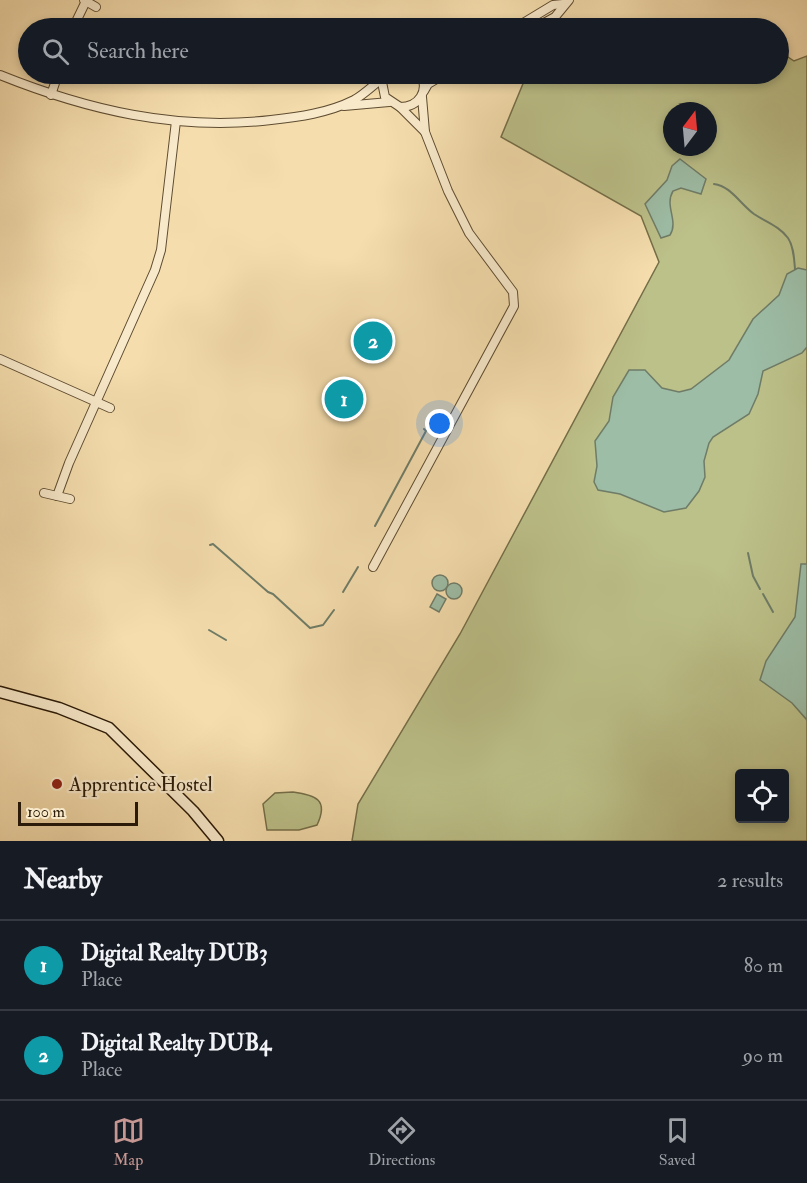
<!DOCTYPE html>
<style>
:root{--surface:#171b24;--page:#20242c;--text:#f1f3f6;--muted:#9ea1a6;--line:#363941;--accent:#c59692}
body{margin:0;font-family:"IM FELL Double Pica",serif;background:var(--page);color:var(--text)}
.controls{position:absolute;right:18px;bottom:18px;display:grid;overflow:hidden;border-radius:6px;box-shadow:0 3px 9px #0003}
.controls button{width:54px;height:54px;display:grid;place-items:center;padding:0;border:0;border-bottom:2px solid var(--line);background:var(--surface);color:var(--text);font:30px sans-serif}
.compass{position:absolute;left:663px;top:102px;width:54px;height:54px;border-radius:50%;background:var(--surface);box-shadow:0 3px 9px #0003;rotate:16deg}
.scale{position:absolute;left:18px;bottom:15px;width:120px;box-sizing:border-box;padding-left:6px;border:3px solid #2b1b08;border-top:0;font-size:16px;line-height:21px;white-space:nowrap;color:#2b1b08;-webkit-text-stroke:4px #f8e9ca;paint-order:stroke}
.you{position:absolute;left:440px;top:424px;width:21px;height:21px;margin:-15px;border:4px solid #fff;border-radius:50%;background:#1a73e8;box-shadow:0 0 0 9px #1a73e833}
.badge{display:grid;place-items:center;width:39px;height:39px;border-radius:50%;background:var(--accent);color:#fff;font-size:20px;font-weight:700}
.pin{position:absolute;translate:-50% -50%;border:3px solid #fff;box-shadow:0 2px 6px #0006}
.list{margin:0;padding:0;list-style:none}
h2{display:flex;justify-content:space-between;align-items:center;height:78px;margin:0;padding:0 24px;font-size:26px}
h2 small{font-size:20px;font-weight:400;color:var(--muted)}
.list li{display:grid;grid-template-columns:39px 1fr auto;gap:18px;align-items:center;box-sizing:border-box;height:90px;padding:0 24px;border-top:2px solid var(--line)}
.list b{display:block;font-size:22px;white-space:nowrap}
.list p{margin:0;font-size:20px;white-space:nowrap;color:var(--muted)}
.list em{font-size:20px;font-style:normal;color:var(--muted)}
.icon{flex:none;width:33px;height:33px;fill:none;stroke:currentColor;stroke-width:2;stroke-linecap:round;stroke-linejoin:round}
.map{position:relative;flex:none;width:807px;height:841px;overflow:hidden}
.search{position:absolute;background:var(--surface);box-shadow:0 3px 9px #0003;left:18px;right:18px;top:18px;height:66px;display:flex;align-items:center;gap:15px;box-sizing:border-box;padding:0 21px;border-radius:33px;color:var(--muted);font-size:22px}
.sheet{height:258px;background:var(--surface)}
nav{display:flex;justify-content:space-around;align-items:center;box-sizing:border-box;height:84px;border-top:2px solid var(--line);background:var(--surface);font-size:16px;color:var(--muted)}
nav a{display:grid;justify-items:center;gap:3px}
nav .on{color:var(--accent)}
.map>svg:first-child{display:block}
</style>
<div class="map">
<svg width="807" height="841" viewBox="0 0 807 841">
<rect width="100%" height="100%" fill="#f5ddad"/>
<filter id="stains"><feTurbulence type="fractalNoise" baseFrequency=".00333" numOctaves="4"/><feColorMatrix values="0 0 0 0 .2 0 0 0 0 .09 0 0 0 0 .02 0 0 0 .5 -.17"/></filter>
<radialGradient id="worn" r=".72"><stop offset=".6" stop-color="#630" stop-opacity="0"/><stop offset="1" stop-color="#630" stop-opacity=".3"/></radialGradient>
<!-- green -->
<g fill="#bcc089" stroke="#746e48" stroke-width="1.5" fill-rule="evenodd">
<path d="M779,51L794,61L807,56V841H352L358,804L460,634L659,262L641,216L501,137L527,74H778ZM672,111H708V147H672ZM740,774H784V818H740Z"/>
<path d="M293,792C316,795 329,800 317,825L299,830H267L263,804L275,793Z"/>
</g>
<!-- water -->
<g fill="#9dbda6" stroke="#6f7c67" stroke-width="1.5">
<path d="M680,159L706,179L701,194L681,188L673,191C664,206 679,221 670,235L661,238L645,204L667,180L672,166Z"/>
<path d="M798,268L807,270V347L802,353L763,371L758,394L749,414L713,437L709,443L704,461L705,477L699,491L686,508L664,512L620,494L598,490L594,482L597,466L595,441L609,421L613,397L629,370H645L662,388L679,392L691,389L729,360L753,319L779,295L787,274Z"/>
<path d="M801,564H807V720L792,703L760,680L766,661L795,617Z"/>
<circle cx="440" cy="583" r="8"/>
<circle cx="454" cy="591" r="8"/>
<path d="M437,594L446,599L439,612L430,607Z"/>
</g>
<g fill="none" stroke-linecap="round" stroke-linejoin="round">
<!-- stream -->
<g stroke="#6f7c67" stroke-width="2">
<path d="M714,184C731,186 740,204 754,214C766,222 779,226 788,238C794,247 794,259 795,269"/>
<path d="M375,526L426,431L424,429"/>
<path d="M210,545L213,544L268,592L273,594L310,628L323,625L334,610"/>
<path d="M748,553L753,576L760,589"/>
<path d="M343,592L358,567"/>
<path d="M763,594L773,612"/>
<path d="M209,630L226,640"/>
</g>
<defs>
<g id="street">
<path d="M84,0L96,7"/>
<path d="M73,28L86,1"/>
<path d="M515,28L553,5L563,4"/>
<path d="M535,28L555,17L569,0"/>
<path d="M386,74L382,82L385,97L400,107C419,107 429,91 421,74"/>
<path d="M0,75C87,110 176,131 271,120C299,117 328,113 354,100C365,94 373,85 383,78"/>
<path d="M424,91L428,84L445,74"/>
<path d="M51,95L58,74"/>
<path d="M344,106L389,102"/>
<path d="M400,107L425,132"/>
<path d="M0,359L110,408"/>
<path d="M44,493L70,499"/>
<path d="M57,496L69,463L155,270L161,250L176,121"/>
<path d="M373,567L514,306L513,292L469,233L448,191L425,132L422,97"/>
</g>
<path id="secondary" d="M0,692L59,708L109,728L193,811L218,841"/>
</defs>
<!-- street casing -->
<use href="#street" stroke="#5e4c31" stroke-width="10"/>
<!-- secondary casing -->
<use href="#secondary" stroke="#2b1b08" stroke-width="13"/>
<!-- street -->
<use href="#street" stroke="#f8e9ca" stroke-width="8"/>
<!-- secondary -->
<use href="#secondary" stroke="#f8e9ca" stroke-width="10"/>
</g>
<!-- markers -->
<circle fill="#8f2418" stroke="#f8e9ca" stroke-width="2" cx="57" cy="784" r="6"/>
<g text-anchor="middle" stroke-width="4.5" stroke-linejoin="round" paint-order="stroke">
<!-- poi labels -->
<g font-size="20" fill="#2b1b08" stroke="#f8e9ca" text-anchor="start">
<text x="69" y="791">Apprentice Hostel</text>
</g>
</g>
<rect width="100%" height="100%" filter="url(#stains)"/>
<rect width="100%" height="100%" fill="url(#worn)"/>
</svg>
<div class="controls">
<button><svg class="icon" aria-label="locate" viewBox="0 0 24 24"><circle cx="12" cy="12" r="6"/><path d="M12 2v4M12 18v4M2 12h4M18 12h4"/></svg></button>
</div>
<svg class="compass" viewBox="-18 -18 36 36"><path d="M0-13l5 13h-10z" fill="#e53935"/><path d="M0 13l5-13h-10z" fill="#9ea1a6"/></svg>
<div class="scale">100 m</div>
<div class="you"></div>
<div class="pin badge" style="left:344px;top:399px;background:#0f9aa8">1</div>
<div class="pin badge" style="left:373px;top:341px;background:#0f9aa8">2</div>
<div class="search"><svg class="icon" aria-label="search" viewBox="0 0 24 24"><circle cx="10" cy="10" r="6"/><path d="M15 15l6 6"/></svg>Search here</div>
</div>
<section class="sheet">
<h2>Nearby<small>2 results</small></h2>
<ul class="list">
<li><span class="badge" style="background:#0f9aa8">1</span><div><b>Digital Realty DUB3</b><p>Place</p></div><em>80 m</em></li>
<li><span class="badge" style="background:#0f9aa8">2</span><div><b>Digital Realty DUB4</b><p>Place</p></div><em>90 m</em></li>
</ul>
</section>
<nav>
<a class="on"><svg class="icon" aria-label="map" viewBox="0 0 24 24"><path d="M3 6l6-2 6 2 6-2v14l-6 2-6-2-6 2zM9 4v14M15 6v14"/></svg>Map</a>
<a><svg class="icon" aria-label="directions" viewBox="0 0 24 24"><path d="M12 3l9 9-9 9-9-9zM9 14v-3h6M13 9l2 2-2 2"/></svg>Directions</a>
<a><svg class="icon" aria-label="saved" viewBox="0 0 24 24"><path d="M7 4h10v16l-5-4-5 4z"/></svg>Saved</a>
</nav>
